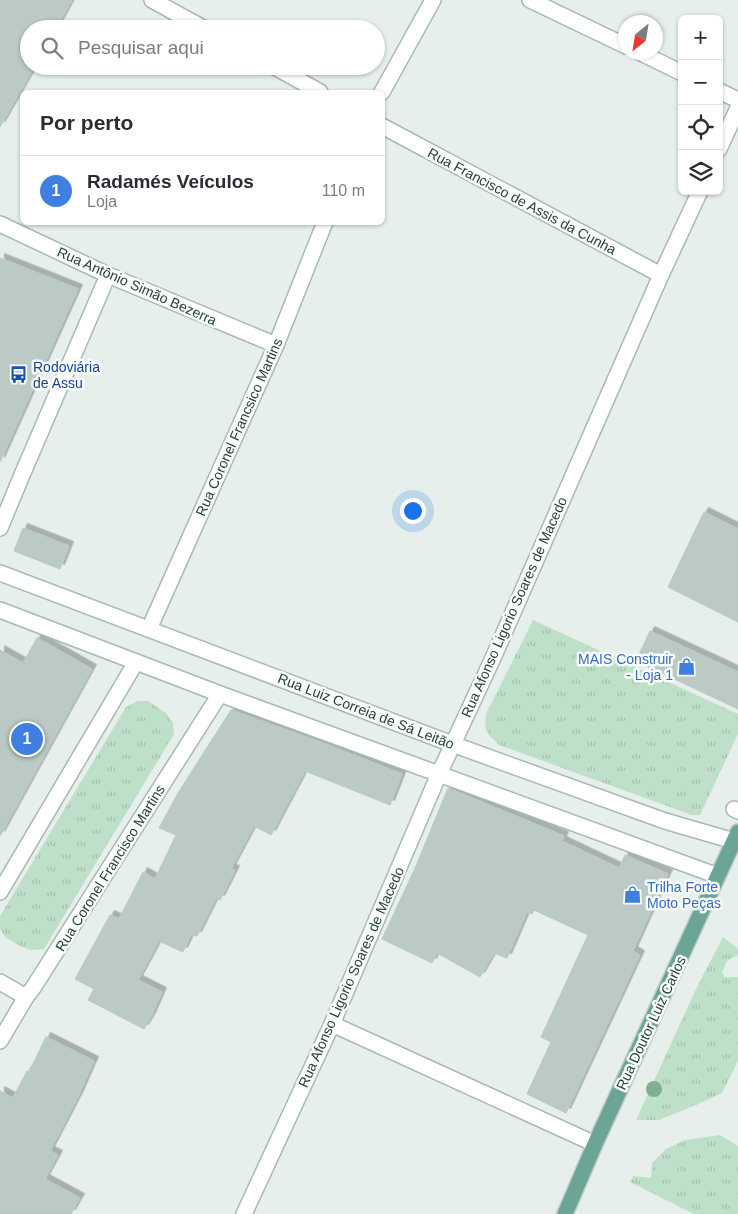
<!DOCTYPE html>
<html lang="pt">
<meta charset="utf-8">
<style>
:root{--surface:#fff;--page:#f7f7f7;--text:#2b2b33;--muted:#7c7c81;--line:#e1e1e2;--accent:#0b8043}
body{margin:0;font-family:Arial,sans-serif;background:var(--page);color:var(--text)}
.controls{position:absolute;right:15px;top:15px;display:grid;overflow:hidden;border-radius:8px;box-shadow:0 1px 4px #0004}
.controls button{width:45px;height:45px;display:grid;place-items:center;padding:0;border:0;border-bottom:1px solid var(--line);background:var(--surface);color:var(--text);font:25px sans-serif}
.compass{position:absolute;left:618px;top:15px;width:45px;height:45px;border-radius:50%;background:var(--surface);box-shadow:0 1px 4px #0004;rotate:210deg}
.you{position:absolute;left:412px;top:510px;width:18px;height:18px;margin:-12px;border:4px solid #fff;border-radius:50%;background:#1a73e8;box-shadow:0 0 0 8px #1a73e833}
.badge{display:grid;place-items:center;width:32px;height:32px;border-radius:50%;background:var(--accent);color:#fff;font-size:16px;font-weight:700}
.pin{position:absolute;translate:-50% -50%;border:2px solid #fff;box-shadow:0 1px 5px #0006}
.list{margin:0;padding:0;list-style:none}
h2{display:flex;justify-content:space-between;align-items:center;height:65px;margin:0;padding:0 20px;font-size:21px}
h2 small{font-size:16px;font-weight:400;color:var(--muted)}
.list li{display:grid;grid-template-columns:32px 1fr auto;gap:15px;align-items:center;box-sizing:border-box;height:70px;padding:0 20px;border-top:1px solid var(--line)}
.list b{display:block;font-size:19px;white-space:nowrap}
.list p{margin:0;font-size:16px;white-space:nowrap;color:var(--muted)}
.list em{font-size:16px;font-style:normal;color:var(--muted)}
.icon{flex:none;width:28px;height:28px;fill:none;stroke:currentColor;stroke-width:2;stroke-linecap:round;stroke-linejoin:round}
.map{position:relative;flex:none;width:738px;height:1214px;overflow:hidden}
.search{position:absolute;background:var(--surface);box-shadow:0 1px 4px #0004;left:20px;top:20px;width:365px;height:55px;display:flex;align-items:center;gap:12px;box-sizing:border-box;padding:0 18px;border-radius:28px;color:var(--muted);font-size:19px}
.panel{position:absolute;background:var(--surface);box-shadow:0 1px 4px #0004;left:20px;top:90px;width:365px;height:135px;border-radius:8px}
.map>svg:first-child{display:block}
</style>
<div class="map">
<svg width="738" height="1214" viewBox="0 0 738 1214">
<defs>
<pattern id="grass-tufts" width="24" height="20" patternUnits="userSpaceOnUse" patternTransform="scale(1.25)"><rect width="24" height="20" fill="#bfe0c8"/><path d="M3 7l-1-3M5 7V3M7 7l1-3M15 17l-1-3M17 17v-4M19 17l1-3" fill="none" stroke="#a4c1ad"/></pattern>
<filter id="shadow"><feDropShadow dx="4.5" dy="-4.5" stdDeviation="0" flood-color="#0004"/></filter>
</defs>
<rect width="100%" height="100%" fill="#e6efeb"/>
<!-- grass -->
<g fill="url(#grass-tufts)">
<path d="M533,620L738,714V734L700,815H692L499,745C487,733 484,733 486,714Z"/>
<path d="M138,701H148L166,713L173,723L174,734L44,949L31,950L20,946L6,938L0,929V916L126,707Z"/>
<path d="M723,937L738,949V955L727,961L722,973L725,977H738V1061L722,1093L698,1104L659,1120H636L697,987Z"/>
<path d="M720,1135L738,1146V1214H694L630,1182L633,1176L651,1178L652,1163L666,1149L685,1140Z"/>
</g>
<!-- building -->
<g fill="#bbcac4" stroke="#b8c9c2" filter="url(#shadow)">
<path d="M0,0H72L56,29H29V66H35L0,127Z"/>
<path d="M0,258L78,289L0,462Z"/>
<path d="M704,512L738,529V622L668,587Z"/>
<path d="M23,528L69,546L60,569L14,551Z"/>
<path d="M650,631L738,672V709L636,661Z"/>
<path d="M37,638L92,669L0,836V650L23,663Z"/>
<path d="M231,710L323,743L402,774L390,805L305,771L271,835L254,826L231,869L235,870L220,900L216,898L197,936L191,935L183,952L159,941L138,980L162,992L151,1017L144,1029L88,1000L94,989L75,979L110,915L119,919L143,872L155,879L176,835L159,828L178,793Z"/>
<path d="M448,788L564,836L562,841L619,868L625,855L668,874L633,951L640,955L566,1113L527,1094L551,1042L541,1037L588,935L534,910L532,914L527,912L507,958L494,953L480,977L437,953L432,963L382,939L416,866Z"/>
<path d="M46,1037L94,1061L78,1097L50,1151L58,1155L45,1179L80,1198L71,1214H0V1091L13,1098L27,1071L29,1072Z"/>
</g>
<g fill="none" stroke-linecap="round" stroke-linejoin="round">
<defs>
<path id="pedestrian" d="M734,809L738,811"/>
<g id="minor">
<path d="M152,0L205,29"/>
<path d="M530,0L626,46"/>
<path d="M639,52L682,73"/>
<path d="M273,66L320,92"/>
<path d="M719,91L738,100"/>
<path d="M382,92L433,0"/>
<path d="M382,126L661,275"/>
<path d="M719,149L738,108"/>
<path d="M0,224L108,275L276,345"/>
<path d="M0,528L22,475L108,275"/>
<path d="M149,629L276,345L325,222"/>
<path d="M0,892L136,662"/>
<path d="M0,982L26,997"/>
<path d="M332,1024L595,1144"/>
<path d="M0,1041L26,997L33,988L220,694"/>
<path d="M244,1214L332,1024L439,774L493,658L661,275L700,191"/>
</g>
<g id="secondary">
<path d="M0,573L452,744L665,821L734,841"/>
<path d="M0,610L220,694L718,876"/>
</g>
<path id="primary" d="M565,1214L595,1144L738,832"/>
</defs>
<!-- pedestrian casing -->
<use href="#pedestrian" stroke="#a8b8b2" stroke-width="18"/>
<!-- minor casing -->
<use href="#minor" stroke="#a8b8b2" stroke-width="18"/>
<!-- secondary casing -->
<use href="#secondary" stroke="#a4bbb3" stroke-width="18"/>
<!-- primary casing -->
<use href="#primary" stroke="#c2cac8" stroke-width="18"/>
<!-- pedestrian -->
<use href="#pedestrian" stroke="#fff" stroke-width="15"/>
<!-- minor -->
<use href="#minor" stroke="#fff" stroke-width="15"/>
<!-- secondary -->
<use href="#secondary" stroke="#fff" stroke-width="15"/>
<!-- primary -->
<use href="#primary" stroke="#6aa596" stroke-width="15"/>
</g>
<!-- trees -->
<circle fill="#80af93" cx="654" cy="1089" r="8"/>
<!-- icons -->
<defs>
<symbol id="bus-bare" viewBox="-9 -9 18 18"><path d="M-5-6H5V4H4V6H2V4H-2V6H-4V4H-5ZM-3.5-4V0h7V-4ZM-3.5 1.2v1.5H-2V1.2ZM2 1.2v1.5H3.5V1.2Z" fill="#1a4fb4" stroke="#f7fbf9" stroke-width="2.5" paint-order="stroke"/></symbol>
<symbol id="shop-bare" viewBox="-9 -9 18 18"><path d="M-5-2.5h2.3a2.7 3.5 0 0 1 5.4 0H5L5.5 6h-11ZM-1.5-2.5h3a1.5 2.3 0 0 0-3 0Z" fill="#3f7fe0" stroke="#f7fbf9" stroke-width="2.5" paint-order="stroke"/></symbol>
</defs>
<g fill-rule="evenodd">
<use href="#bus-bare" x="6" y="362" width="25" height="25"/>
<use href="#shop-bare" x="674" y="654" width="25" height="25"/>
<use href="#shop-bare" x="620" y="882" width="25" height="25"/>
</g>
<g text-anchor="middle" stroke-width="5" stroke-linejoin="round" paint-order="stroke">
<!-- street labels -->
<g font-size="14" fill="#24423a" stroke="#f7fbf9">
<text transform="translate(522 201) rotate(28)" y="5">Rua Francisco de Assis da Cunha</text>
<text transform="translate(137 286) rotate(24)" y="5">Rua Antônio Simão Bezerra</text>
<text transform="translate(239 427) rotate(-66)" y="5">Rua Coronel Francsico Martins</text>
<text transform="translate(514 607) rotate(-66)" y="5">Rua Afonso Ligorio Soares de Macedo</text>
<text transform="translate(366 711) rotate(21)" y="5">Rua Luiz Correia de Sá Leitão</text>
<text transform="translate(110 868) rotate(-58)" y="5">Rua Coronel Francisco Martins</text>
<text transform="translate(351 977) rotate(-66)" y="5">Rua Afonso Ligorio Soares de Macedo</text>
<text transform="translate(651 1023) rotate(-65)" y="5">Rua Doutor Luiz Carlos</text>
</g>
<!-- transit labels -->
<g font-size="14" fill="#164399" stroke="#f7fbf9" text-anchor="start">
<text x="33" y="372">Rodoviária<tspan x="33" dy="16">de Assu</tspan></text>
</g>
<!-- shop labels -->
<g font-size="14" fill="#366cbe" stroke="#f7fbf9" text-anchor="end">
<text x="673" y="664">MAIS Construir<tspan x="673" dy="16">- Loja 1</tspan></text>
<text x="647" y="892" text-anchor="start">Trilha Forte<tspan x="647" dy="16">Moto Peças</tspan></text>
</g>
</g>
</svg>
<div class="controls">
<button>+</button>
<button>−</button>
<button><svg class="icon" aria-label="locate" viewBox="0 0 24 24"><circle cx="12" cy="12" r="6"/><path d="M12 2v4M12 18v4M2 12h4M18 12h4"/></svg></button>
<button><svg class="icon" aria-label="layers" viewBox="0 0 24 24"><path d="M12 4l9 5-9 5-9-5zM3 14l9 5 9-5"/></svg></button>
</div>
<svg class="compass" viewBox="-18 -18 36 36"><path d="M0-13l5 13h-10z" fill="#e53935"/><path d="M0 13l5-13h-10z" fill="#7c7c81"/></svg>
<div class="you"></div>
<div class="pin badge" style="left:27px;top:739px;background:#3f7fe0">1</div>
<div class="search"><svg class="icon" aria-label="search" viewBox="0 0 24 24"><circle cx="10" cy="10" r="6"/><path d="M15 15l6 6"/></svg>Pesquisar aqui</div>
<section class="panel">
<h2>Por perto<small></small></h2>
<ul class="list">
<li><span class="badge" style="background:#3f7fe0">1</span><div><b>Radamés Veículos</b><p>Loja</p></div><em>110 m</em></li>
</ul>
</section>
</div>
